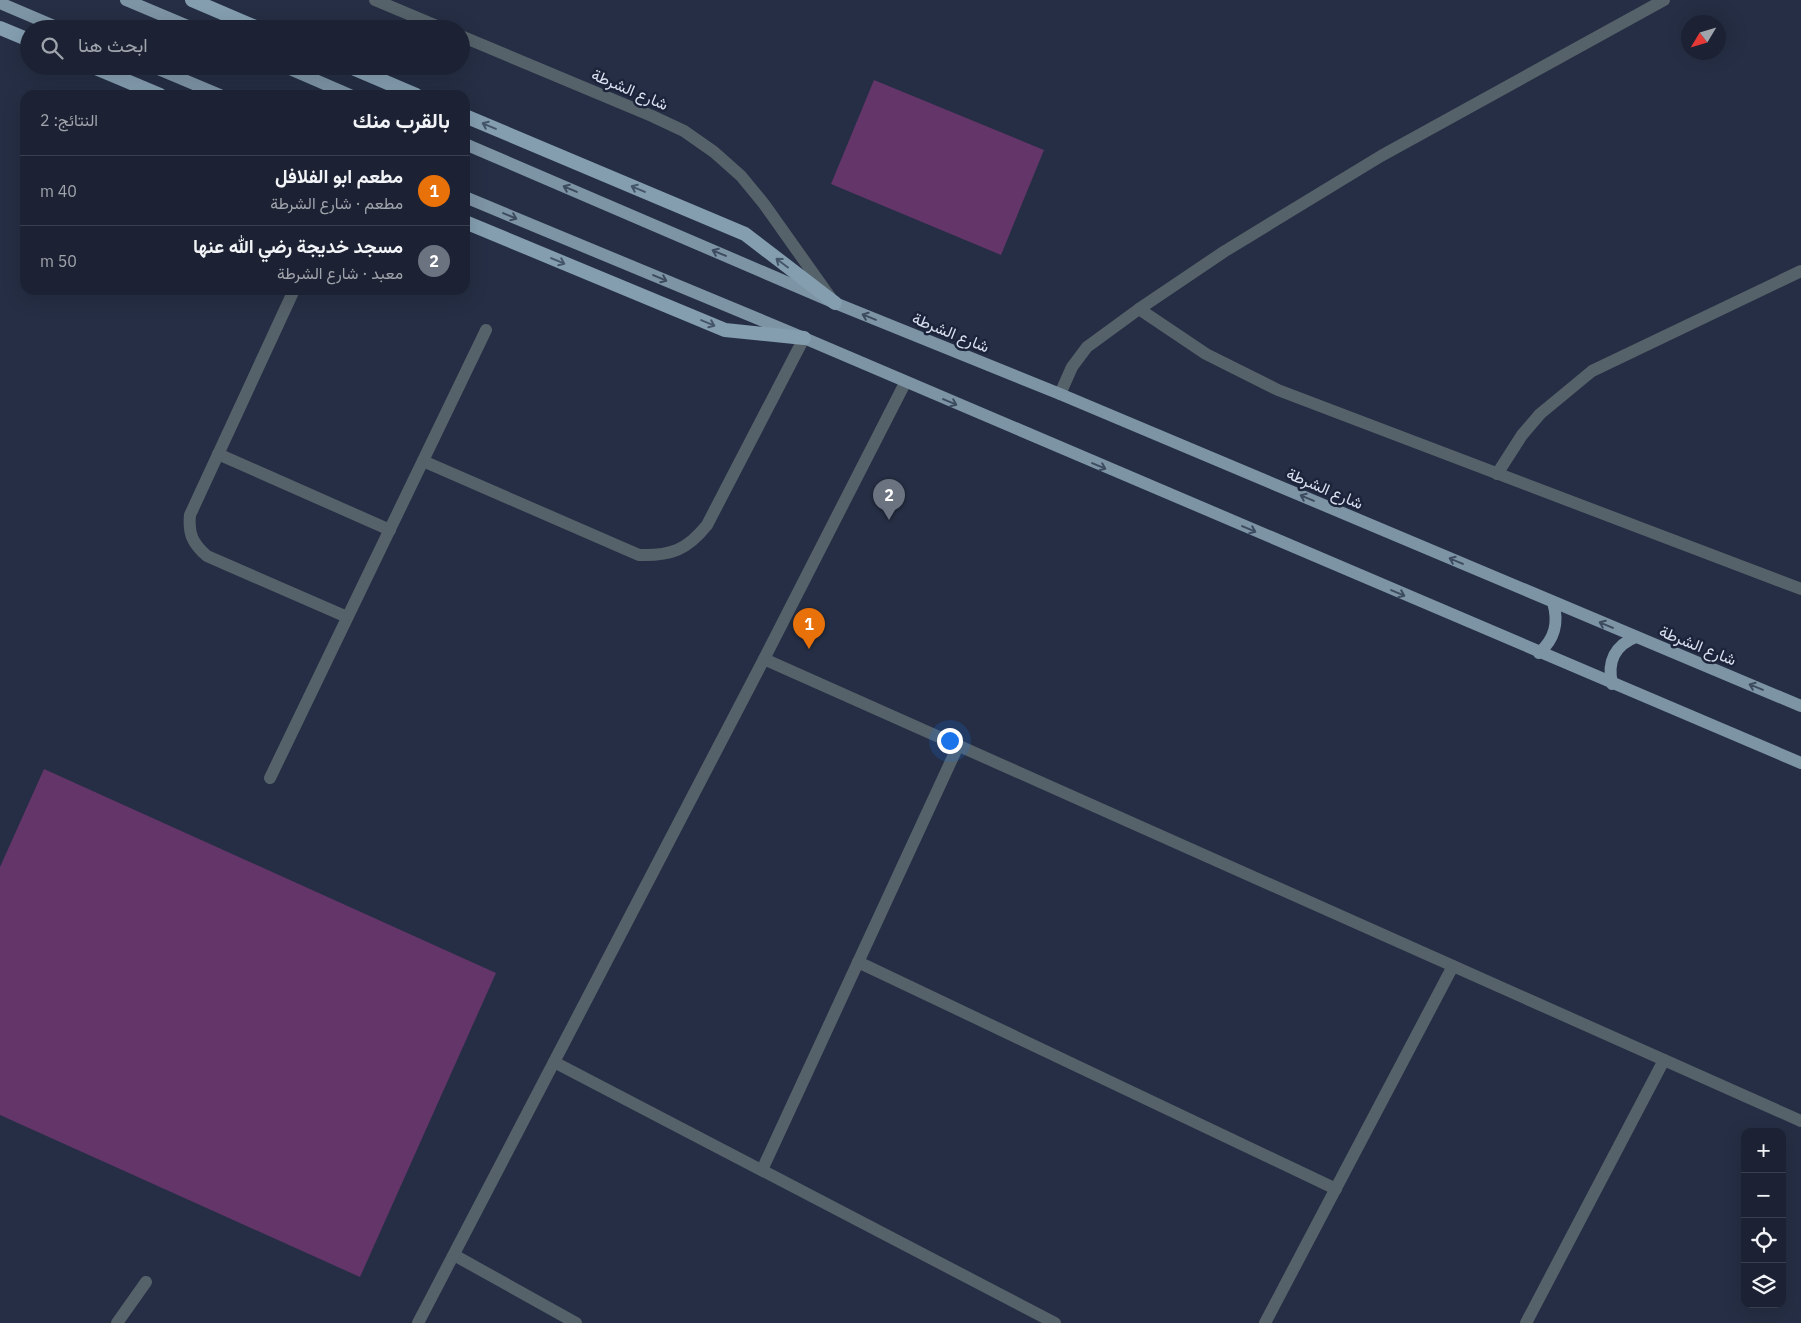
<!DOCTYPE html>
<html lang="ar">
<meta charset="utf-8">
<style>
:root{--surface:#1c2233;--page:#292f3f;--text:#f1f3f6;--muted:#a0a4ac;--line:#3a3f4e;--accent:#db2777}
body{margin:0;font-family:"IBM Plex Sans",Vazirmatn,sans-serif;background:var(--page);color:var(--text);direction:rtl}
.controls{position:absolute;right:15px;bottom:15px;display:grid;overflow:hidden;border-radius:10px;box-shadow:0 5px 20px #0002}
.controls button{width:45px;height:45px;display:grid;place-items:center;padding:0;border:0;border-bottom:1px solid var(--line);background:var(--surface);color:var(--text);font:25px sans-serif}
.compass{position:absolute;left:1681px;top:15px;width:45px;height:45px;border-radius:50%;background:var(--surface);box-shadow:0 5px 20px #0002;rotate:232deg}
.you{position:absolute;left:949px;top:740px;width:18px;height:18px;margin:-12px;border:4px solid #fff;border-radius:50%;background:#1a73e8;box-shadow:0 0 0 8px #1a73e833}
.badge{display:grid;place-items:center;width:32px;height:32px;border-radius:50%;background:var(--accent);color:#fff;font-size:16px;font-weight:700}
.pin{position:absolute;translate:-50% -41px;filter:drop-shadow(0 1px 2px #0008)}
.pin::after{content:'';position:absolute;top:26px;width:18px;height:15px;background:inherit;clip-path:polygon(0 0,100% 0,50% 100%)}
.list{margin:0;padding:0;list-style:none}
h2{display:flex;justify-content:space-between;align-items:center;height:65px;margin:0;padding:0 20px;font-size:21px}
h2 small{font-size:16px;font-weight:400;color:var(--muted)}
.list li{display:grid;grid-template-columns:32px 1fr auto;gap:15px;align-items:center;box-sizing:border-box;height:70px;padding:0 20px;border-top:1px solid var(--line)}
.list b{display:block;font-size:19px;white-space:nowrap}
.list p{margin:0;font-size:16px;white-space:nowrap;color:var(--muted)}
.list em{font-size:16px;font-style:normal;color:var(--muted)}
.icon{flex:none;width:28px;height:28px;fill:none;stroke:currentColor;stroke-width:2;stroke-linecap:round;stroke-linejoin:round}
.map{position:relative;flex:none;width:1801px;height:1323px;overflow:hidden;direction:ltr}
.search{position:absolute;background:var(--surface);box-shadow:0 5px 20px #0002;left:20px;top:20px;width:450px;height:55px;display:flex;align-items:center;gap:12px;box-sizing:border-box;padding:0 18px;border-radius:28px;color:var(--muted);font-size:19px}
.panel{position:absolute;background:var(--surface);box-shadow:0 5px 20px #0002;left:20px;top:90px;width:450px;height:205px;border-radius:15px;direction:rtl}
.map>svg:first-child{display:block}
</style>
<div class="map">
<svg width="1801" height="1323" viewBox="0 0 1801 1323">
<rect width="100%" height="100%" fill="#252e44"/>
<!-- green -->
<g fill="#633569">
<path d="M874,80L1044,150L1001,255L831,184Z"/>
<path d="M44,769L496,973L360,1277L0,1115V867Z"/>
</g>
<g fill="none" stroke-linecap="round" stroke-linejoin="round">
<!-- service -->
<g stroke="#56626a" stroke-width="12">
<path d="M294,290L190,515C188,534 193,544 207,556L347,617"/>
<path d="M218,454L390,530"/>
<path d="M423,461L639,555C671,556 687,550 707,525L804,338"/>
<path d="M270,778L486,330"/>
</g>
<!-- minor -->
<g stroke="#56626a" stroke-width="12">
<path d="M1139,309L1206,354L1278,390L1801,589"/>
<path d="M1060,394L1072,367L1087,347L1139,309L1225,251L1381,156L1664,0"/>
<path d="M1497,474L1522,435L1540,414L1592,371L1801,271"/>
<path d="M764,659L1801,1121"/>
<path d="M858,962L1336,1189"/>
<path d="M554,1062L1055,1323"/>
<path d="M762,1170L958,746"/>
<path d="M454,1255L576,1323"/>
<path d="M117,1323L146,1282"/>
<path d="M418,1323L764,659L905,383"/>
<path d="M1265,1323L1453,966"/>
<path d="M1526,1323L1664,1060"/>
</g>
<!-- tertiary -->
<g stroke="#56626a" stroke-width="12">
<path d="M375,0L444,29"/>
<path d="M461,36L652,116L684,131L714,152L741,176L764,204L830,297"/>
</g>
<!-- primary -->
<g stroke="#7d94a5" stroke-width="12">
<path d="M126,0L195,29"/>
<path d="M0,3L61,29"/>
<path d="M151,66L220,95"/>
<path d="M283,66L350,95"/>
<path d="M465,144L835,303L1060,394L1801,706"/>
<path d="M465,197L804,338L1801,763"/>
<path d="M1539,653C1555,639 1559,623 1553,602"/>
<path d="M1612,684C1607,662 1615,645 1636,637"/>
</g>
<!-- trunk -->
<g stroke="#849eb0" stroke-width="14">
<path d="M192,0L260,29"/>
<path d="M0,28L29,40"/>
<path d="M91,66L160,95"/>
<path d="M348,66L416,95"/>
<path d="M465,116L745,234L835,303"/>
<path d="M465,222L725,330L804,338"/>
</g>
</g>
<!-- one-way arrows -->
<defs><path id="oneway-shaft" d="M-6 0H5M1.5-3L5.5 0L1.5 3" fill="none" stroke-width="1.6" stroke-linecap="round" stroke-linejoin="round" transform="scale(1.25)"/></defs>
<g stroke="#455569">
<use href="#oneway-shaft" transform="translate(489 126) rotate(-157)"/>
<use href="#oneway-shaft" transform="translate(638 189) rotate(-157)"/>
<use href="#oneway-shaft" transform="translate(558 261) rotate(23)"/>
<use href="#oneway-shaft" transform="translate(782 263) rotate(-143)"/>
<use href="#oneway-shaft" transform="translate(708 323) rotate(23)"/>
</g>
<g stroke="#3d4b5f">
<use href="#oneway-shaft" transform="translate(570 189) rotate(-157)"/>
<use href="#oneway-shaft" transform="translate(510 216) rotate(23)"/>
<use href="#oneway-shaft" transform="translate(719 253) rotate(-157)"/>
<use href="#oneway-shaft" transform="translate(660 278) rotate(23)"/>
<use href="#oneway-shaft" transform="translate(869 317) rotate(-158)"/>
<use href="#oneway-shaft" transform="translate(950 402) rotate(23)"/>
<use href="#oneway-shaft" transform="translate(1099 466) rotate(23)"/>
<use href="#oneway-shaft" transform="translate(1307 498) rotate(-157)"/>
<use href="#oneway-shaft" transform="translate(1249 529) rotate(23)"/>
<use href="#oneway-shaft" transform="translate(1456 561) rotate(-157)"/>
<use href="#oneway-shaft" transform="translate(1398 593) rotate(23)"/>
<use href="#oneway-shaft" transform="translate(1606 625) rotate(-157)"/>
<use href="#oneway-shaft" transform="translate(1756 687) rotate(-158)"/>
</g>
<g text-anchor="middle" stroke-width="5" stroke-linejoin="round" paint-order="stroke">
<!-- street labels -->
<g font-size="16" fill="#dae0f0" stroke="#1b243a">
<text transform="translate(630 89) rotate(23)" y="6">شارع الشرطة</text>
<text transform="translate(951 332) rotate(22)" y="6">شارع الشرطة</text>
<text transform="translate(1325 488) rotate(23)" y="6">شارع الشرطة</text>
<text transform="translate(1698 645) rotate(22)" y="6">شارع الشرطة</text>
</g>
</g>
</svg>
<div class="controls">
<button>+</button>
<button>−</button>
<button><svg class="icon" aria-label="locate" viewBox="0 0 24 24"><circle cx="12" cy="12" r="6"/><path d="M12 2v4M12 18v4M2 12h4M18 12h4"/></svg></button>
<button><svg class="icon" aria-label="layers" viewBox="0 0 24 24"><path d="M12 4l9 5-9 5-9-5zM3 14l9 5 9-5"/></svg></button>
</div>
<svg class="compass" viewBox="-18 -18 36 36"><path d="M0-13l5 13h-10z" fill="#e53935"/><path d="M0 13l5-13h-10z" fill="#a0a4ac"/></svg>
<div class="you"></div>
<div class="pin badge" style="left:809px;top:649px;background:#e8710a">1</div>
<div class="pin badge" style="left:889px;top:520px;background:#6b7280">2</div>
<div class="search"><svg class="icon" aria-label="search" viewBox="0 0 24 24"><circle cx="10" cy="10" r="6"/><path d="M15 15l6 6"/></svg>ابحث هنا</div>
<section class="panel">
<h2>بالقرب منك<small>النتائج: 2</small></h2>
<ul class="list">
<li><span class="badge" style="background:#e8710a">1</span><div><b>مطعم ابو الفلافل</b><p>مطعم · شارع الشرطة</p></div><em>40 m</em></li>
<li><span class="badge" style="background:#6b7280">2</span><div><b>مسجد خديجة رضي الله عنها</b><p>معبد · شارع الشرطة</p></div><em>50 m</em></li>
</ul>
</section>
</div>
